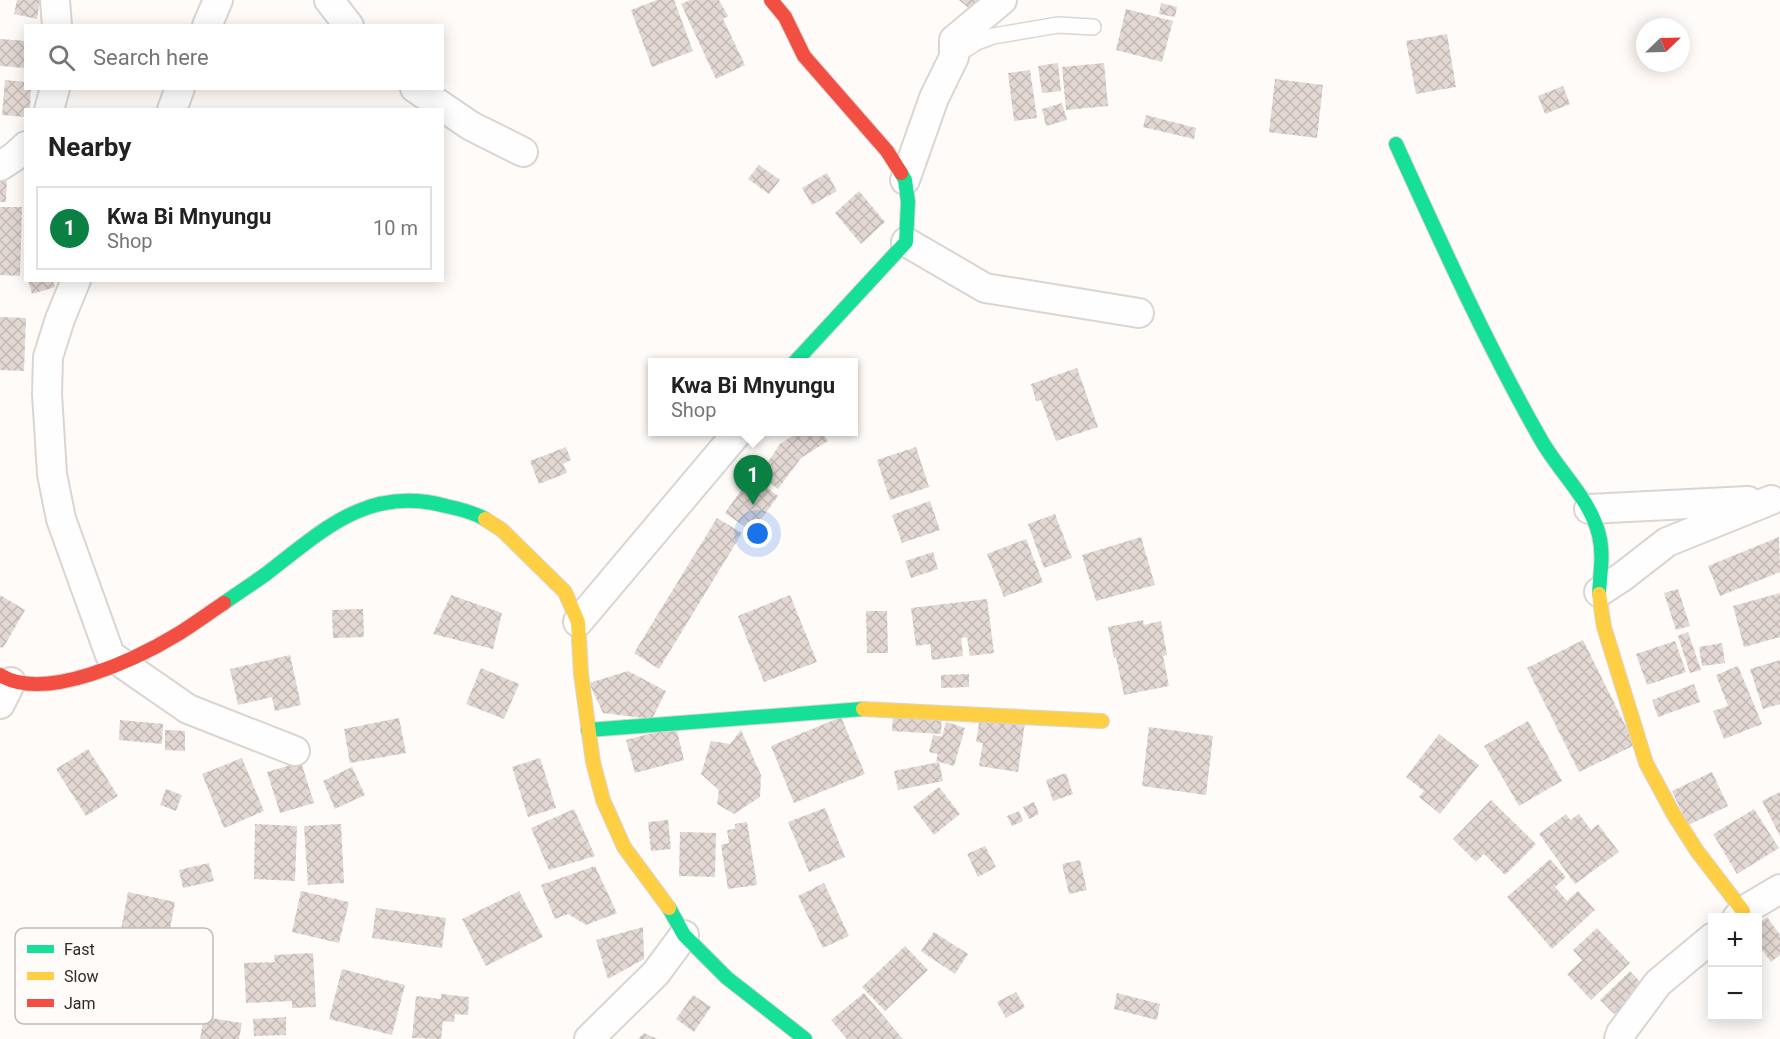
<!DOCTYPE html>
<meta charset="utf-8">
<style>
:root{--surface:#fff;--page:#f2f2f2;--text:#222;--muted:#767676;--line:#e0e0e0;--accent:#0b8043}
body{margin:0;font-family:Roboto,sans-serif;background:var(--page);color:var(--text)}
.controls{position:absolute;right:18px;bottom:18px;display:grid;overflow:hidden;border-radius:0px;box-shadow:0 3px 15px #0003}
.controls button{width:54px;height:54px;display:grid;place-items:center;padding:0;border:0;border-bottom:2px solid var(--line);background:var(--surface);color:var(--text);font:30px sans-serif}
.compass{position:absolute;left:1636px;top:18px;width:54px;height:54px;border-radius:50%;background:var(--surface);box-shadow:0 3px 15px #0003;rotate:67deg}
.you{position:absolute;left:758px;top:534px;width:21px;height:21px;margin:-15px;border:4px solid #fff;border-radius:50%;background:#1a73e8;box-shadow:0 0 0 9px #1a73e833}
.badge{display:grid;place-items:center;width:39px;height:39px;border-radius:50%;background:var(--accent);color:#fff;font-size:20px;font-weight:700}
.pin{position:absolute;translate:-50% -50px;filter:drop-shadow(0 2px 3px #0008)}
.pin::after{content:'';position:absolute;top:32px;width:21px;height:18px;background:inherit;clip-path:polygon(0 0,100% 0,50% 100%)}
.popup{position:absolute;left:648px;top:358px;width:210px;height:78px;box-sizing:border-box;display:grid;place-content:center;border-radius:0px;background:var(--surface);filter:drop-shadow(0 2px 4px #0005);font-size:20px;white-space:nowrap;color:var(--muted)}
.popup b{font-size:22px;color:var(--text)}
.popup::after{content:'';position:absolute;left:50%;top:100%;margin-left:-12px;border:12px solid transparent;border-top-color:var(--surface)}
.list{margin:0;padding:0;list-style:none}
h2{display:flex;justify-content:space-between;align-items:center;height:78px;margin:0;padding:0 24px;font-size:26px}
h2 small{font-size:20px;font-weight:400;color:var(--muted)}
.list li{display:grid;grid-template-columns:39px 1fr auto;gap:18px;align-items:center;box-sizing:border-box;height:84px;margin:0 12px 12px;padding:0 12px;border:2px solid var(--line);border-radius:0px}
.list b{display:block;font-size:22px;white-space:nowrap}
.list p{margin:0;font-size:20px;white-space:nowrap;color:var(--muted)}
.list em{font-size:20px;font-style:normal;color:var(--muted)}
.icon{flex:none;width:33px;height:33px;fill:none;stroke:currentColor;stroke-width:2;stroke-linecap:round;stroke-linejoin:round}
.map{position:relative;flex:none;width:1780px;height:1039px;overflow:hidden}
.search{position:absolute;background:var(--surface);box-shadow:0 3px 15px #0003;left:24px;top:24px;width:420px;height:66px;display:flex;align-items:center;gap:15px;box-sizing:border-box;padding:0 21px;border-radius:0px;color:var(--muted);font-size:22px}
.panel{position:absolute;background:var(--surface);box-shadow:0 3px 15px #0003;left:24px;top:108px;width:420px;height:174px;border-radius:0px}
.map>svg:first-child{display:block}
</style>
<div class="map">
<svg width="1780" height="1039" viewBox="0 0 1780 1039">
<defs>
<pattern id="building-cross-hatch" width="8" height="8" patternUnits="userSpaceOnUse" patternTransform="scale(1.5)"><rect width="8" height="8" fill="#e2d7d2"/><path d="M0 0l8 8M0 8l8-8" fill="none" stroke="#c2b9b4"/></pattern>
</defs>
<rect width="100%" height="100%" fill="#fefbf9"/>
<!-- building -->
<g fill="url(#building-cross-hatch)">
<path d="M17,0H40L37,19L14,14Z"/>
<path d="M657,0H674L693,51L652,67L631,10Z"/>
<path d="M690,0H719L728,16L723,19L745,65L716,79L681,4Z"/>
<path d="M959,0H981L972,11Z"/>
<path d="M1161,3L1177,7L1175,17L1159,14Z"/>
<path d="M1126,9L1173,21L1162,62L1116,50Z"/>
<path d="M1447,34L1456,87L1416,94L1406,41Z"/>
<path d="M0,39L26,41V68L0,66Z"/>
<path d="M1058,63L1061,91L1042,93L1038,66Z"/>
<path d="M1104,63L1108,106L1066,110L1062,67Z"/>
<path d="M1030,70L1037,118L1014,121L1008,73Z"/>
<path d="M1275,79L1323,85L1317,138L1269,132Z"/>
<path d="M5,80L26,82V88H31L30,110H26V117L2,115Z"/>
<path d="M1563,86L1570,104L1545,114L1538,96Z"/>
<path d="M1062,103L1067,120L1046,126L1042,109Z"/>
<path d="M1146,115L1196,128L1194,139L1143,127Z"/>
<path d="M759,165L780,180L769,194L748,179Z"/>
<path d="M827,173L837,191L812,205L802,188Z"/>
<path d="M0,178H7L6,202H0Z"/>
<path d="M859,191L885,222L861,244L835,213Z"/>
<path d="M0,207H22L20,276L0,275Z"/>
<path d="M28,280H53L55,287L32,294Z"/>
<path d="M0,317L26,318L24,371L0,370Z"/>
<path d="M1077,368L1098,427L1056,441L1041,400L1036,401L1031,384Z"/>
<path d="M799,432H822L828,441L801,458L778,489L760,474L780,444Z"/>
<path d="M566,447L571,460L563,464L567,473L539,484L530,461Z"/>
<path d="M916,447L929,487L890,500L877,460Z"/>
<path d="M751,476L778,496L752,532L725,513Z"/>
<path d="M930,501L940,530L902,543L892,515Z"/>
<path d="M1055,514L1072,558L1044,568L1028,524Z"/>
<path d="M717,518L742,533L659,669L634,653Z"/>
<path d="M1141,537L1155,585L1096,601L1082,555Z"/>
<path d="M1779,537L1780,572L1720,596L1708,566Z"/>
<path d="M1026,539L1043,582L1004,597L987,554Z"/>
<path d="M933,552L938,569L911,578L905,561Z"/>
<path d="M1678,589L1690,626L1676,630L1664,593Z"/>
<path d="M1780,593V637L1744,647L1733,606Z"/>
<path d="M0,595L25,610L3,648L0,647Z"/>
<path d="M451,595L502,613L493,649L433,634Z"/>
<path d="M790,595L817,662L764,682L738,616Z"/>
<path d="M987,599L994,653L970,656L967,637L961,638L963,656L932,660L930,644L916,646L911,608Z"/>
<path d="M363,609L364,637L333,638L332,610Z"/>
<path d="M866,611H887L888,653H867Z"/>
<path d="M1143,620L1144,625L1161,621L1167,655L1163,656L1169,686L1124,695L1116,657L1114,658L1108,627Z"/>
<path d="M1688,632L1701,670L1690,673L1678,636Z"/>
<path d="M1583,640L1635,745L1579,772L1527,668Z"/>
<path d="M1675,641L1686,672L1647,685L1636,654Z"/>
<path d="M1722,643L1725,663L1702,666L1699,647Z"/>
<path d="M290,655L301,705L275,711L272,697L238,705L230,669Z"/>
<path d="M1780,660V704L1763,709L1750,669Z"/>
<path d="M1738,666L1762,724L1724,739L1713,711L1728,706L1716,675Z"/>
<path d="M481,668L519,684L504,719L466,704Z"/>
<path d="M628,671L666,691L652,719L603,713L589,683Z"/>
<path d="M969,674V687L941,688V675Z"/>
<path d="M1694,684L1700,702L1658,717L1652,700Z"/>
<path d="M893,712L942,714L941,734L892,731Z"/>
<path d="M841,717L865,774L794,803L771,746Z"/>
<path d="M980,717L1025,723L1018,772L979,766L983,743L976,742Z"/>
<path d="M399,718L406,753L350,763L344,729Z"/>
<path d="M120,720L163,724L162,744L119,740Z"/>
<path d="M1528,721L1562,781L1519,806L1484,746Z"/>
<path d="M946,722L965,728L954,766L936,761L938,754L929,752L933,735L942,737Z"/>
<path d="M676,727L684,760L635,773L626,740Z"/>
<path d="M1149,727L1213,736L1206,795L1142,786Z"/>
<path d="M165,730L185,731V751L165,750Z"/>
<path d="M741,730L761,775L760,797L734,814L717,804L719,790L701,774L711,741L730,744Z"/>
<path d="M1439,734L1479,765L1440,814L1419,797L1424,791L1406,777Z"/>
<path d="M88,749L118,796L86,816L56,769Z"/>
<path d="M242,758L264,811L224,828L202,774Z"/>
<path d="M540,758L556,808L528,817L512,767Z"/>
<path d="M301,762L314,803L280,813L267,772Z"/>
<path d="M939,762L943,781L898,790L894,771Z"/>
<path d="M352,767L365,795L335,809L323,781Z"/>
<path d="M1712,772L1728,806L1688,825L1672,791Z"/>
<path d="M1066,773L1073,794L1053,801L1046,780Z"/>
<path d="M939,787L960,814L934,835L913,807Z"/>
<path d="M166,789L182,795L176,811L160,805Z"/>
<path d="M1780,792V836L1762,801Z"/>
<path d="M1491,800L1536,844L1505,875L1484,854L1476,862L1453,839Z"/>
<path d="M1034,802L1039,814L1029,819L1023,807Z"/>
<path d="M825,808L845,857L809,872L788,822Z"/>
<path d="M574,809L595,856L549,870L531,828Z"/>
<path d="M1754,809L1779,848L1737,874L1713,834Z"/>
<path d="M1019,811L1023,821L1012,826L1007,816Z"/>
<path d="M1566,814L1570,820L1579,814L1591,830L1598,824L1619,852L1575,884L1539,834Z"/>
<path d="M668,820L671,849L651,851L648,822Z"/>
<path d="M747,822L757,885L728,889L721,845L729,843L727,830L735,829V824Z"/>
<path d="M255,824L297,826L295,881L254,879Z"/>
<path d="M341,824L344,883L308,885L304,826Z"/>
<path d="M680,832L716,833L715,877L679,876Z"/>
<path d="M985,846L996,867L978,877L967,854Z"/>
<path d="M1550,859L1566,877L1555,887L1567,901L1578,891L1595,910L1552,949L1507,897Z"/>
<path d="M1080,860L1087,890L1069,894L1062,864Z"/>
<path d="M209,863L214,881L183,888L179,870Z"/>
<path d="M595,866L617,913L586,925L568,914L555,919L541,885Z"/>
<path d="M824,883L849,936L823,948L798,896Z"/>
<path d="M301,891L349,902L339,943L292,932Z"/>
<path d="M519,891L543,937L486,966L462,919Z"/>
<path d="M128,892L175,902L167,945L120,935Z"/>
<path d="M376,908L446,918L442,948L372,938Z"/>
<path d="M1767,917L1780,935V955L1771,962L1758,944V924Z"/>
<path d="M643,927L644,959L608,979L596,940Z"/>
<path d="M1597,928L1630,963L1591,1000L1567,974L1582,960L1573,950Z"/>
<path d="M934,932L968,954L955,974L921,951Z"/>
<path d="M905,946L928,970L885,1011L862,987Z"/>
<path d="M313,953L316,1007L292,1008V1001L246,1003L244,963L275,962L274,955Z"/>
<path d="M342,969L405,985L392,1035L329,1019Z"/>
<path d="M1630,971L1644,986L1614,1014L1600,1000Z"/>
<path d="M1016,992L1025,1007L1006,1018L997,1002Z"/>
<path d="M864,993L903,1039H847L831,1020Z"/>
<path d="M1117,993L1160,1004L1157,1020L1114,1009Z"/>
<path d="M441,994L469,997L468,1015L455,1014L454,1022L443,1021L441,1039L412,1038L416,996L441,999Z"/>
<path d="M693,995L711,1007L694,1032L676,1019Z"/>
<path d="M204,1017L242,1023L239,1039H200Z"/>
<path d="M286,1017V1035L254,1036L253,1019Z"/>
<path d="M644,1033L657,1039H638Z"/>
</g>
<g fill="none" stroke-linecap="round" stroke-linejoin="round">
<defs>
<path id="lane" d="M954,57L977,42L993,36L1058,25L1093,27"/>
<g id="street">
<path d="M55,0L57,26"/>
<path d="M329,0L349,26"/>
<path d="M207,26L218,0"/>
<path d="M415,88L471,126L523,152"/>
<path d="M49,110L55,88"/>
<path d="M172,110L180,88"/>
<path d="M0,166L14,157L26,146"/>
<path d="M905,180L934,98L954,57V40L1002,0"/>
<path d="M906,242L985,288L1139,313"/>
<path d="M76,280L60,319L48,357L47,394L52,474L61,519L110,655L188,709L295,751"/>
<path d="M1589,509L1748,501"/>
<path d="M1599,592L1622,577L1667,542L1771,500"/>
<path d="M578,622L738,432"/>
<path d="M0,704L11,682"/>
<path d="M1737,918L1743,911L1780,889"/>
<path d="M589,1039L656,973L684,935"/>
<path d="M1619,1039L1621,1033L1658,983L1712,938"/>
</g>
<g id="fast">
<path d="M1396,144C1441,243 1486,343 1540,438C1558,471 1590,498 1599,535C1604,555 1600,574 1599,594"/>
<path d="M795,362L906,242L908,202L905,180L901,173"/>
<path d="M224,603C238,593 252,584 266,574C323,530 368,485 446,506C460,509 473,512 485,519"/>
<path d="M588,730L863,709"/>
<path d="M669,908L684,935L727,978L805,1039"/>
</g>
<g id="slow">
<path d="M485,519L502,530L565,592L578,622L581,674L593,762L603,800L624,847L669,908"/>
<path d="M1599,594L1604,627L1646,763L1674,815L1697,851L1743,911"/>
<path d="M863,709L1102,721"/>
</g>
<g id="jam">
<path d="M771,0L785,17L804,56L887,151L901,173"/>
<path d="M0,675C45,703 137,659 178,634C194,624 209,613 224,603"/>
</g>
</defs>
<!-- lane casing -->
<use href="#lane" stroke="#dad5d1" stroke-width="18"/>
<!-- street casing -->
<use href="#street" stroke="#dad5d1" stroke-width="32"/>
<!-- fast casing -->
<use href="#fast" stroke="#dad5d1" stroke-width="16"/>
<!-- slow casing -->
<use href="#slow" stroke="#dad5d1" stroke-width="16"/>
<!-- jam casing -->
<use href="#jam" stroke="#dad5d1" stroke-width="16"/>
<!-- lane -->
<use href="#lane" stroke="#fffefe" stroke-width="15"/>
<!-- street -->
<use href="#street" stroke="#fffefe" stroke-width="28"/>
<!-- fast -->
<use href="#fast" stroke="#16e098" stroke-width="14"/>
<!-- slow -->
<use href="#slow" stroke="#ffcf43" stroke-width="14"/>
<!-- jam -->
<use href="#jam" stroke="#f24e42" stroke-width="14"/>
</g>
<!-- legend -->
<rect x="15" y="928" width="198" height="96" rx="9" fill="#fffbf8" stroke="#c1bcb8" stroke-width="1.5"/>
<rect x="27" y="945" width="27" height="8" fill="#16e098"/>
<rect x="27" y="972" width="27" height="8" fill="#ffcf43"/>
<rect x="27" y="999" width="27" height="8" fill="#f24e42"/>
<g font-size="16" fill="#312924">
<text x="64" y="955">Fast</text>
<text x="64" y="982">Slow</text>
<text x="64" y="1009">Jam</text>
</g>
</svg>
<div class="controls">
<button>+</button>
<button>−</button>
</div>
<svg class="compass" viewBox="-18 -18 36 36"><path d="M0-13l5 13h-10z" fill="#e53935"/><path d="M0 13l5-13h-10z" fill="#767676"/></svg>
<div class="you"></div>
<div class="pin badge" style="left:753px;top:505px">1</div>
<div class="popup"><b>Kwa Bi Mnyungu</b>Shop</div>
<div class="search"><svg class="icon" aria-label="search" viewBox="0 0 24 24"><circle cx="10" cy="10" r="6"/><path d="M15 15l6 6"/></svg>Search here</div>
<section class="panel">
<h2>Nearby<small></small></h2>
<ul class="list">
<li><span class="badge">1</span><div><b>Kwa Bi Mnyungu</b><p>Shop</p></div><em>10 m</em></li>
</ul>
</section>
</div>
